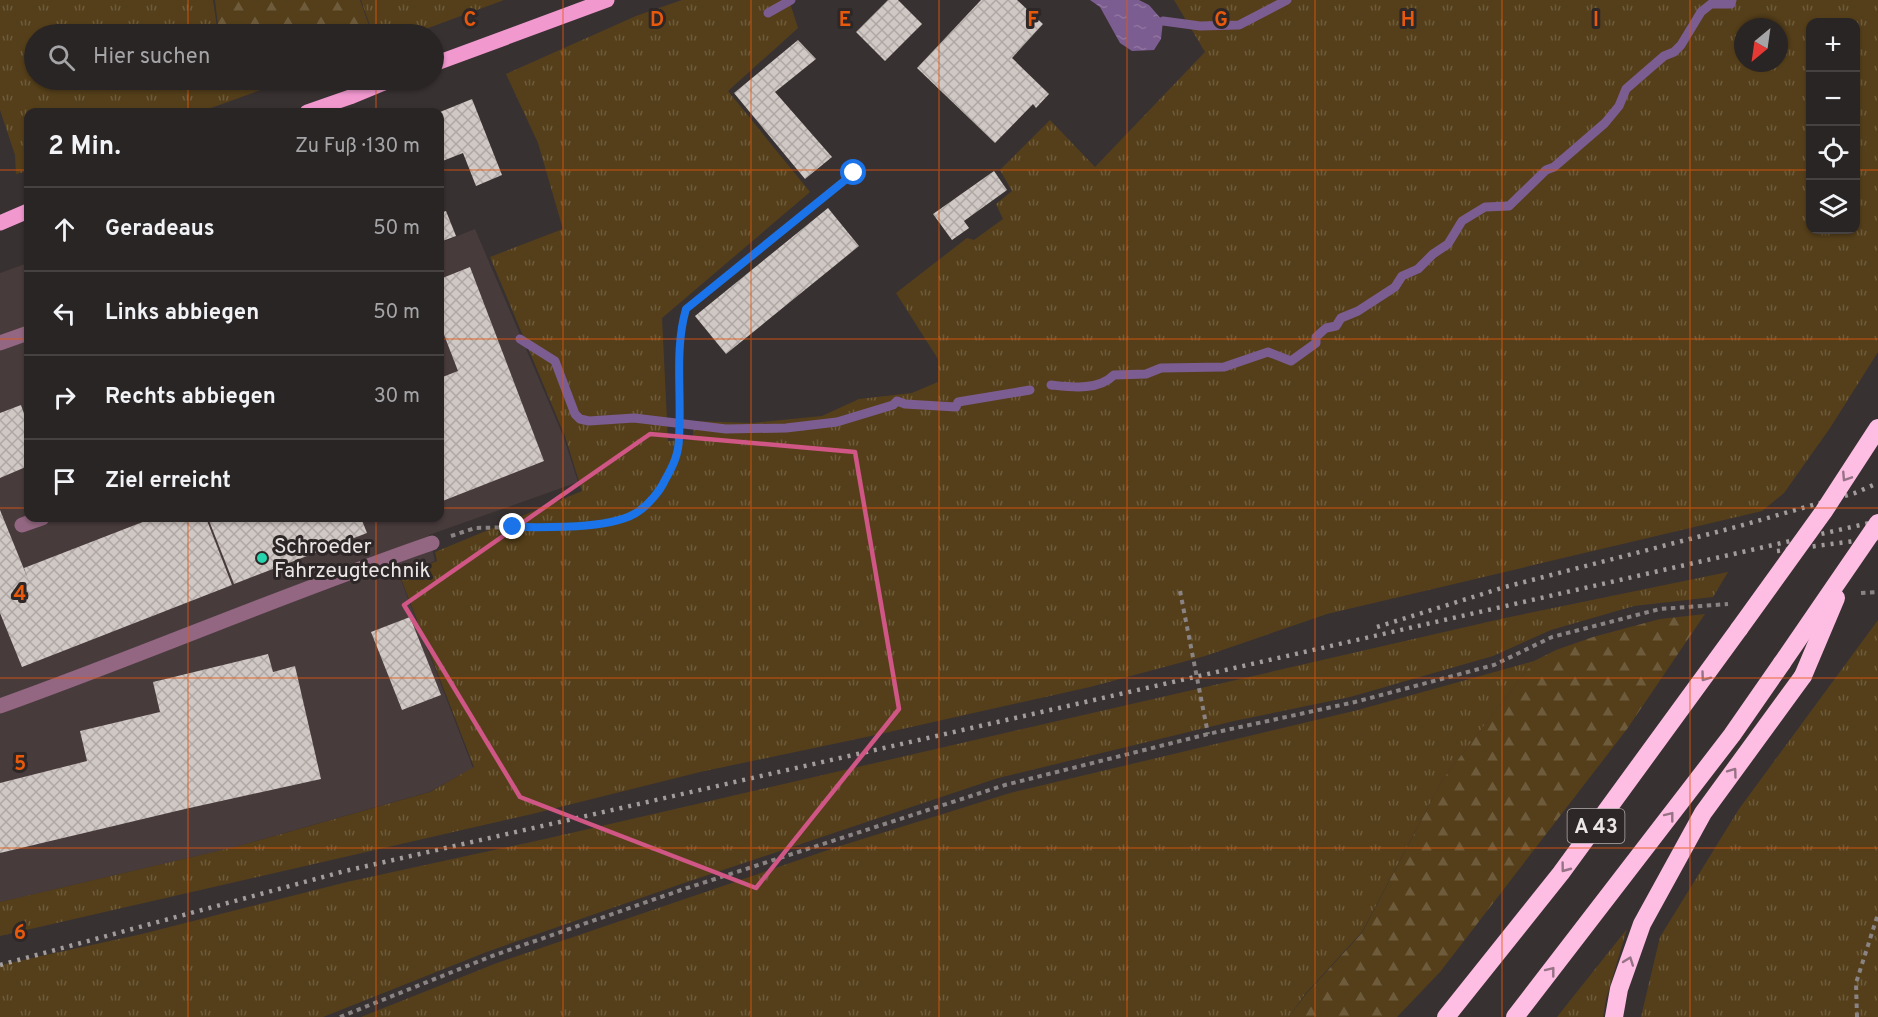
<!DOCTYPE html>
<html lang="de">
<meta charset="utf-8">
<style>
:root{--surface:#2a2525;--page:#322d2d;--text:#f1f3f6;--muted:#a5a5a7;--line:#464242}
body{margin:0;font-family:Overpass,sans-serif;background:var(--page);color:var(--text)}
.controls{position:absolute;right:18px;top:18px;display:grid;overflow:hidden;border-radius:12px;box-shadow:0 2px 4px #0004}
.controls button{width:54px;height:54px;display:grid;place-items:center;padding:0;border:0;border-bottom:2px solid var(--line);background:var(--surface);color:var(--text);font:30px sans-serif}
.compass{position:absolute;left:1734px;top:18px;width:54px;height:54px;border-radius:50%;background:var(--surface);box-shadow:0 2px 4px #0004;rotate:209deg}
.stop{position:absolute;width:18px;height:18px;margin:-14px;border:4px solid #1a73e8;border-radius:50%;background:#fff}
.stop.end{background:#1a73e8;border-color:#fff;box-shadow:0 2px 6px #0008}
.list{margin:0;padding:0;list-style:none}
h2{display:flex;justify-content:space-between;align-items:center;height:78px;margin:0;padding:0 24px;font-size:26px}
h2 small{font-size:20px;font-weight:400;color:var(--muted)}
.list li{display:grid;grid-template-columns:39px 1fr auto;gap:18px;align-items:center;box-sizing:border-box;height:84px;padding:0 24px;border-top:2px solid var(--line)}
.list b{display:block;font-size:22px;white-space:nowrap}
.list em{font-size:20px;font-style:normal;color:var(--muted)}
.icon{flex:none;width:33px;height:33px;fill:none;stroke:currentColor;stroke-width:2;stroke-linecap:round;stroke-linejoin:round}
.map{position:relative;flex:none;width:1878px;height:1017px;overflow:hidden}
.search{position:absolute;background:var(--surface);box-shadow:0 2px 4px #0004;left:24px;top:24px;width:420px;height:66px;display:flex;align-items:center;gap:15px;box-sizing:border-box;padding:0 21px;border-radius:33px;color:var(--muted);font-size:22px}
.panel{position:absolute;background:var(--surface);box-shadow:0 2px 4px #0004;left:24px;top:108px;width:420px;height:414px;border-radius:12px}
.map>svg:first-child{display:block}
</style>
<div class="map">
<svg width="1878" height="1017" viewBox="0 0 1878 1017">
<defs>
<pattern id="grass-tufts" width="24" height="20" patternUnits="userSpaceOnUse" patternTransform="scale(1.5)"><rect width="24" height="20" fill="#553f1a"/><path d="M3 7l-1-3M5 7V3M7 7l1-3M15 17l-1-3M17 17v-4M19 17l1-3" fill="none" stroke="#6e5b3b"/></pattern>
<pattern id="forest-firs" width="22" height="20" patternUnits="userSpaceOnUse" patternTransform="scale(1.5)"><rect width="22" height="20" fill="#553f1a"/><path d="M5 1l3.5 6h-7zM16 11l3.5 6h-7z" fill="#6e5b3b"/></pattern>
<pattern id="water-ripples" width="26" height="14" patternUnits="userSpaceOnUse" patternTransform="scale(1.5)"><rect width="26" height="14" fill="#7c5d91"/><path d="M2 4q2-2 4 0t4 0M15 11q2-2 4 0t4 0" fill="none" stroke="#8f74a0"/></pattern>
<pattern id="building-cross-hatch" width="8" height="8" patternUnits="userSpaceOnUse" patternTransform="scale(1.5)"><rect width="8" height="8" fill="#d0c8c4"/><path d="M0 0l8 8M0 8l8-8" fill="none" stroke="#aea7a4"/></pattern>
</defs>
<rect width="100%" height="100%" fill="#383131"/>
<!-- built -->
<path fill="#483b3c" d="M475,229L564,438L578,482L429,535L435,561L399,575L473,768L429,792L235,847L0,902V273L28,263V518H440V243Z"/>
<!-- grass -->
<g fill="url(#grass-tufts)" fill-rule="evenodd">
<path d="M0,0H213L218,34H34V80H258L266,88L200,112H28V171L16,174L15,155L0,110Z"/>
<path d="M361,0H504L412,34H373Z"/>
<path d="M682,0H789L798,28L728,91L810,192L662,318L668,441L693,440V421L752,423L822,416L859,399L912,393L938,382V359L896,293L967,238L974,240L1003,219L996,204L1012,191L1000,170L1050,120L1095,167L1205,52L1174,0H1878V352L1830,428L1784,493L1762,511L1327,614L1205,656L1090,687L871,736L700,772L532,814L0,936V902L235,847L430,792L474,767L400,576L437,561L435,552L582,491L565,436L490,257L563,229L538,143L506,74L636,16ZM1856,22V230H1810V22ZM1743,27H1779V63H1743Z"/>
<path d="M1728,572L1713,597L1634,606L1551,630L1493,656L1350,697L1234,721L998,778L681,884L489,951L323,1017H0V965L142,934L347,882L545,839L1505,618Z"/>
<path d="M1878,620V1017H1641L1660,937L1739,809Z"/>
<path d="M1534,661L1443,779L1362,932L1305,994L1289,1017H361L497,963L837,847L1010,793L1358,710Z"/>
<path d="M1627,929L1606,999L1603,1017H1557Z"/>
</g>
<!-- forest -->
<g fill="url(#forest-firs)">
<path d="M215,0H360L372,34H219Z"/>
<path d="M1705,614L1627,729L1440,972L1397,1017H1289L1306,994L1362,933L1443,779L1534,661L1556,650L1593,637L1660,619Z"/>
</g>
<!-- water -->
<path fill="url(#water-ripples)" d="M1090,0H1139L1149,5L1163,21L1161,39L1154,50L1132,51L1120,43L1100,7Z"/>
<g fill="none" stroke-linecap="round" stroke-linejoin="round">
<!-- stream -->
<g stroke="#7c5d91" stroke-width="9">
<path d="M768,13L791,0"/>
<path d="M1163,21L1200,26L1239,25L1287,0"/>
<path d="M520,339L555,361L575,414L580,419L589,421L634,418L726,429L786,428L837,422L893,405L897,401L905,404L956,407L958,402L1030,390"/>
<path d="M1051,385C1071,387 1098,391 1114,375L1146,374L1161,368L1224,367L1268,352L1291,361L1316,343V337L1326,328L1336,326L1341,318L1358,311L1395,287L1402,276L1418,269L1433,254L1448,244L1462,221L1485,207L1509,206L1546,170L1554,167L1605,123L1619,106L1626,89L1664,56L1674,52L1681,45L1701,12L1711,4H1731L1732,0"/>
</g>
</g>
<!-- building -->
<g fill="url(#building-cross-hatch)">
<path d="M888,0H898L922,24L885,61L856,32Z"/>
<path d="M981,0H1017L1043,24L1012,58L1049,94L1036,108L1033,104L995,143L917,68Z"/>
<path d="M798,40L816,59L775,92L832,157L805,179L734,93Z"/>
<path d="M472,99L502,175L476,186L463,153L440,162V112Z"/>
<path d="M994,171L1007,190L964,221L969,228L952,240L933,214Z"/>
<path d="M828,208L859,246L726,354L695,316Z"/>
<path d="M446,211L456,236L440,242V213Z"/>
<path d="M470,267L544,461L440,502V378L458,371L441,327L440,328V279Z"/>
<path d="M21,405L28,425V466L0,478V413Z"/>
<path d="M0,510L28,579L24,568L153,518H206L232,585L22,667L0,613Z"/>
<path d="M208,518H361L367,533L234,584Z"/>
<path d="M410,617L441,695L402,710L371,632Z"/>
<path d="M268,654L273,672L295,666L321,779L185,809L0,853V783L87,761L80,731L160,712L153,682Z"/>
</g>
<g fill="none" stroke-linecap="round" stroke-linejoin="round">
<!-- path -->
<g stroke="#898383" stroke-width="4" stroke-dasharray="4.5 4.5" stroke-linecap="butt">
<path d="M451,536L475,528L572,526L615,521L638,512L661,487L676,460L679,437L680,328L686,309L854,173"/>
<path d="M1180,591L1208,734"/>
<path d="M1861,593L1878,592"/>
<path d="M340,1017L492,956L681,890L1005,785L1208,734L1355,702L1494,665L1552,637L1660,609L1728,604"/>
<path d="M1857,1017L1856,983L1878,914"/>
</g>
<!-- minor -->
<g stroke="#936781" stroke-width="15">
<path d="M0,343L28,333"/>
<path d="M22,525L42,518"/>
<path d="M0,706C145,654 287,593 432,543"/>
</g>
<!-- major -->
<g stroke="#f198cf" stroke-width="15">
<path d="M434,64L607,0"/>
<path d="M307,112L350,97L391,80"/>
<path d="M0,223L28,211"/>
</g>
<!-- highway -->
<g stroke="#febde3" stroke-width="18">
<path d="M1446,1017L1561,873L1739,629"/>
<path d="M1515,1017L1732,735L1782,663"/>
<path d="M1614,1017L1619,989L1642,924L1703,813L1803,676"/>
</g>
<!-- rail -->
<g stroke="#a29c9c" stroke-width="4.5" stroke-dasharray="3 6" stroke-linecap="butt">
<path d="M1777,551L1878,538"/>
<path d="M1377,627L1505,587L1736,527L1855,493L1878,483"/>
<path d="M0,965L345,871L1878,521"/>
</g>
<!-- highway-bridge -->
<g stroke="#febde3" stroke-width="18">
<path d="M1739,629L1824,511L1878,428"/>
<path d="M1782,663L1878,523"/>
<path d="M1803,676L1836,598"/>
</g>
</g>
<!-- one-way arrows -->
<defs><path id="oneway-chevron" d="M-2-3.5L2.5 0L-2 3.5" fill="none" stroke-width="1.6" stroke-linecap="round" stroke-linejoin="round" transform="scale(1.5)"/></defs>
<g stroke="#967285">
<use href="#oneway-chevron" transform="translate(1846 477) rotate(123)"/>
<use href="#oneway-chevron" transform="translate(1705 677) rotate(126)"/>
<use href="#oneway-chevron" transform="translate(1733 772) rotate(-54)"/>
<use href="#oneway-chevron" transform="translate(1670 816) rotate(-52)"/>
<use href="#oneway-chevron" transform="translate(1565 868) rotate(127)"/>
<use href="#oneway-chevron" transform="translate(1629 961) rotate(-70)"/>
<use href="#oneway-chevron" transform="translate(1551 971) rotate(-52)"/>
</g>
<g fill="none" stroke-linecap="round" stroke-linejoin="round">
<!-- route -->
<path stroke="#1a73e8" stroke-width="8" d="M513,527C545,527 613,530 639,511C649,504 660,491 665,480C673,466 679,454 679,437C682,395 674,350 686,309L854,173"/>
</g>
<!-- marked area -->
<path fill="none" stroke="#cf5685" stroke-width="4.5" stroke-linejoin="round" d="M650,434L855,452L899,709L756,888L520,797L404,605Z"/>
<!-- grid -->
<path fill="none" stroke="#e8590c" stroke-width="1.5" stroke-opacity="0.55" d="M188,0V34M376,0V34M563,0V1017M751,0V1017M939,0V1017M1127,0V1017M1315,0V1017M1502,0V1017M1690,0V1017M188,80V112M376,80V112M0,170H28M440,170H1810M1856,170H1878M0,339H28M440,339H1878M0,508H28M440,508H1878M188,518V1017M376,518V1017M0,678H1878M0,848H1878"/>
<!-- markers -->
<circle fill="#26d5ae" stroke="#2e2727" stroke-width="2" cx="262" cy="558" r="6"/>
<g text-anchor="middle" stroke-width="6" stroke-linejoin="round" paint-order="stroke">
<!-- shield labels -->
<rect fill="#2e2727" stroke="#b3adad" stroke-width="1.5" x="1567.5" y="809" width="57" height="34" rx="4.5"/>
<g font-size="20" font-weight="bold" fill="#ece7e7">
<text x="1596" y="833">A 43</text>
</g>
<!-- poi labels -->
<g font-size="21" fill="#ece7e7" stroke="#2e2727" text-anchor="start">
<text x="274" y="553">Schroeder<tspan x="274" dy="24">Fahrzeugtechnik</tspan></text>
</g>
</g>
<g font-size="20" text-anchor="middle" font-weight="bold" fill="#e8590c" stroke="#2e2727" stroke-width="6" stroke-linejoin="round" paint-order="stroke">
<text x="470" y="26">C</text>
<text x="657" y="26">D</text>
<text x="845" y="26">E</text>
<text x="1033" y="26">F</text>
<text x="1221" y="26">G</text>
<text x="1408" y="26">H</text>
<text x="1596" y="26">I</text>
<text x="20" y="600">4</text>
<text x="20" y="770">5</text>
<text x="20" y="939">6</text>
</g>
</svg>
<div class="controls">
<button>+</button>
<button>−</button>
<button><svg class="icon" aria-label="locate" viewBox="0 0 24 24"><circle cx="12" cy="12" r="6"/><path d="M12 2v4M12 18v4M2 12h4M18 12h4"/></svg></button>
<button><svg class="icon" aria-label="layers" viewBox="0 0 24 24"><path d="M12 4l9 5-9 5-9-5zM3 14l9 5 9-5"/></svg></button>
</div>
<svg class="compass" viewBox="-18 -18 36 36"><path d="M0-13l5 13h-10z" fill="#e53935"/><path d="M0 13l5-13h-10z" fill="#a5a5a7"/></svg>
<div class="stop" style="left:854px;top:173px"></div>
<div class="stop end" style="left:513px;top:527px"></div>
<div class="search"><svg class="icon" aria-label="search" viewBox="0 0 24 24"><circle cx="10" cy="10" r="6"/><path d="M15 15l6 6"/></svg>Hier suchen</div>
<section class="panel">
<h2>2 Min.<small>Zu Fuß · 130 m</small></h2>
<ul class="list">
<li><svg class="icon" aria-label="ahead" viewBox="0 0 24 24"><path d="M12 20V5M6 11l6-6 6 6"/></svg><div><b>Geradeaus</b></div><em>50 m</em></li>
<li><svg class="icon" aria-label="left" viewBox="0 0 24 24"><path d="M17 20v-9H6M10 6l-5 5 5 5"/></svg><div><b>Links abbiegen</b></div><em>50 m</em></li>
<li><svg class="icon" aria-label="right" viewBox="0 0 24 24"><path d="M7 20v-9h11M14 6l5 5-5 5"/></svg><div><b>Rechts abbiegen</b></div><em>30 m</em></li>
<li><svg class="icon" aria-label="arrive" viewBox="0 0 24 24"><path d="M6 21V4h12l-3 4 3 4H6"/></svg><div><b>Ziel erreicht</b></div></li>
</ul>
</section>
</div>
